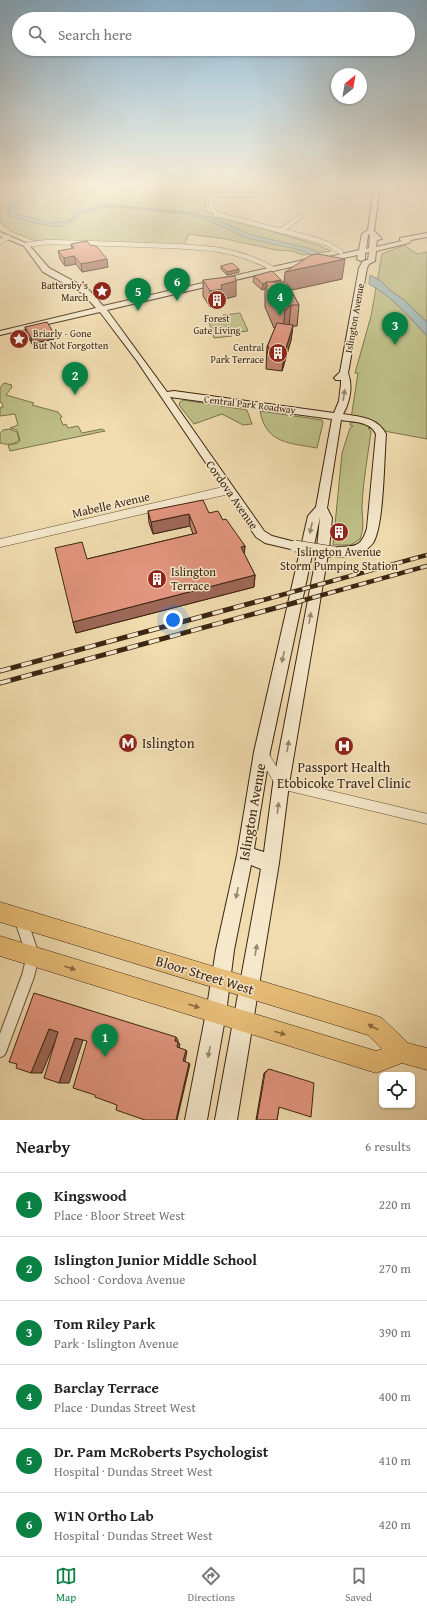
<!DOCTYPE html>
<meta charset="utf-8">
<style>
:root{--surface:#fff;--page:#f6f6f6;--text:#222;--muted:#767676;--line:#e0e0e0;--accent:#0b8043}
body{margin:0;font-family:"Gentium Book Plus",serif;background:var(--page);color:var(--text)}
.controls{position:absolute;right:12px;bottom:12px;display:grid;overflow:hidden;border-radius:6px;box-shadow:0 1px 3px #0004}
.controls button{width:36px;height:36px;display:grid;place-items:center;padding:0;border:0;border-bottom:1px solid var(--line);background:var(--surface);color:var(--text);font:20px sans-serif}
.compass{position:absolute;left:331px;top:68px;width:36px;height:36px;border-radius:50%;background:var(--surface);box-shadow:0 1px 3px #0004;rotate:31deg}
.you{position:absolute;left:173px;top:620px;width:14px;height:14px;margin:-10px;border:3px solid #fff;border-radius:50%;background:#1a73e8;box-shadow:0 0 0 6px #1a73e833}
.badge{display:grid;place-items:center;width:26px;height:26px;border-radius:50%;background:var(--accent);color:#fff;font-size:13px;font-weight:700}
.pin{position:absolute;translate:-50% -33px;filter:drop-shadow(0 1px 2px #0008)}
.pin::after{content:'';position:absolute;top:21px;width:14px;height:12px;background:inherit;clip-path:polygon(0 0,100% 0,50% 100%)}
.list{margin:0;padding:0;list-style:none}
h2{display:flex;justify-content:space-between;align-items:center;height:52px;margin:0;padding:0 16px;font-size:17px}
h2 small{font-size:13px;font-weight:400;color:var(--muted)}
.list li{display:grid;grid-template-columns:26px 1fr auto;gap:12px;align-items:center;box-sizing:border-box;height:64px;padding:0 16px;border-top:1px solid var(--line)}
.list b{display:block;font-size:15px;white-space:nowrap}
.list p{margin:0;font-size:13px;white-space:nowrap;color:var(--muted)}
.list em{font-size:13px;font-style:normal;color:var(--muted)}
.icon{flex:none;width:22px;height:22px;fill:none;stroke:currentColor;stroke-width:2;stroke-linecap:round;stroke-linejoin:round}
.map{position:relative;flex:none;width:427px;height:1120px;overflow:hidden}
.search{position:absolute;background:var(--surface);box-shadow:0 1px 3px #0004;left:12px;right:12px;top:12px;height:44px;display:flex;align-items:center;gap:10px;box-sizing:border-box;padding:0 14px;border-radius:22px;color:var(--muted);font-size:15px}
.sheet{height:436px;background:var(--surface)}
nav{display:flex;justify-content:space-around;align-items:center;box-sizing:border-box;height:56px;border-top:1px solid var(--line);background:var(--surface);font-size:11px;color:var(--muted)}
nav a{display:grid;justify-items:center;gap:2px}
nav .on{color:var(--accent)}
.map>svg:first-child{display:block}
</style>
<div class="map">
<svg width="427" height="1120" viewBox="0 0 427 1120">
<rect width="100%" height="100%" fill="#f0dcaf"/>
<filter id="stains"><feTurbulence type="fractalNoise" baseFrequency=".005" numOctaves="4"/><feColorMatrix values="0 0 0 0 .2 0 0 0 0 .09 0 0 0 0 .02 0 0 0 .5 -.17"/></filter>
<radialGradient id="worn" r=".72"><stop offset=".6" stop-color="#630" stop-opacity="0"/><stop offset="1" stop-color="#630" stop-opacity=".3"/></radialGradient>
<!-- green -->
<g fill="#bebf87" stroke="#7d724c">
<path d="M20,186H212C206,195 204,202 207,212L318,245L331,251L303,255L292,251L276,250L225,239L189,234L184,246L67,241H36L12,232L0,222V197Z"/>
<path d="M404,245L417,254L427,252V439L368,428L371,431C368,456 363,481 362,506C362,518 365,527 360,539L351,545H333L342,453L350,428L353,426L350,425L358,373H355L371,316L382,254Z"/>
<path d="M240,313L248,331L231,333L232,336L214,338L208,319L224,318L223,315Z"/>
<path d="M4,383L12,385L11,386L12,387L6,395L34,403L32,405L58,412L62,417L60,418L63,425L66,424L68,428L78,426L82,433L102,429L105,431L10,451L8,445L18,443L20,440L17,430L10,428L18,425L15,414L0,416V408L3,407L2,403L0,402V388Z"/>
<path d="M184,400L247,410L252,424L243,425L222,414L194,424L179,405L180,402Z"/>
<path d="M260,411L322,420L323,423L317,448C290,443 266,444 260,411Z"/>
<path d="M9,429L17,432L19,440C14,445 6,445 0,443V433L3,430Z"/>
</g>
<!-- water -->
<g fill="#9fb9b6" stroke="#777e74">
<path d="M47,186C37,192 14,200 16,214L49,223L64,222L71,219L79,211L107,205L187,212L210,217L251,235L308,248L320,253L312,255L300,250L247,238L203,218L187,214L120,207H107L84,212L70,222L62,226H52L30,222L8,215C4,199 35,186 47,186Z"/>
<path d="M370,275L380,280L392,292L403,299L427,322V336C408,316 393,297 369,284Z"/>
</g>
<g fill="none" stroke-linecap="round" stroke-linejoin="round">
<!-- stream -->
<path stroke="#777e74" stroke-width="1.5" d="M287,186L297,193"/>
<defs>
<g id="street-far3">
<path d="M217,186C210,195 209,205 216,214L317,240L328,244L341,252"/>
<path d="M400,186L427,188"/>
<path d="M212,195H254"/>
<path d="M281,231L301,216"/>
<path d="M0,242L8,237"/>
<path d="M26,245L48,242C81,243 113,244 146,245C192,247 232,245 273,269"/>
</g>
<path id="street-far2" d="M0,543L228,490"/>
<path id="street-far1" d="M263,754L281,784L427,819"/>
<path id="street" d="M0,1051L28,976L33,956L21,920"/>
<path id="secondary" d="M374,186H380L374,231L382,239L377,240L376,247L402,241L400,240V238L427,233V237L411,240L409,243L376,251L375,261L369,264L367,268L348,373C353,386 350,402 343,414C360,417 377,417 386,434C384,458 384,526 373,543C367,551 358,555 349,556C342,557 334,558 328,554L289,784L279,863L237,1120H215L261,869L251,865L234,950L226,1013L207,1120H185L206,1013L216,950L237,855L254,752L308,516L316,507L332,419L170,397L264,531L272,536L299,543L301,546L299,549L295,550L265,543L256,537L137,361L100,312L0,335V331L96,308L82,293L43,272L24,246L0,236V232L28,244L49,268L88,289L103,306L312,258L320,259L359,250L362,234L368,230ZM370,234L369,248L366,249L368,235ZM369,252L368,260L363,261L359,268L340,372L334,378L336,380H341V383L339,401L334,413L174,391L167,392L107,310L312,262L320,263L358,255L357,259L361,261L365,259V253ZM341,420C353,422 370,421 376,434L367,528C360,554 347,543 329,549L332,518L327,508ZM320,517L316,558L273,784L264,852L254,849L270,752Z"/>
<path id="primary" d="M0,902L374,1015L382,1018L408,1043L427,1048V1070L402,1063L376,1073L0,956V936L376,1051L382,1049L368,1035L0,922Z"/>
</defs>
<!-- street-far3 casing -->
<use href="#street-far3" stroke="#695338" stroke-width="5.5"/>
<!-- street-far2 casing -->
<use href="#street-far2" stroke="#695338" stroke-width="9"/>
<!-- street-far1 casing -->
<use href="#street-far1" stroke="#695338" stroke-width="11"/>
<!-- street casing -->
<use href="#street" stroke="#695338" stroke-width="14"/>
<!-- secondary casing -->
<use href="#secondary" stroke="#3c2511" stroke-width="2"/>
<!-- primary casing -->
<use href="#primary" stroke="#3c2511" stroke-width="1"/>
<!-- street-far3 -->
<use href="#street-far3" stroke="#f5e8cb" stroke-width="4.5"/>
<!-- street-far2 -->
<use href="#street-far2" stroke="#f5e8cb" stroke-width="8"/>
<!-- street-far1 -->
<use href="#street-far1" stroke="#f5e8cb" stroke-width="10"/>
<!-- street -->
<use href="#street" stroke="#f5e8cb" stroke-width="12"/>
<!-- secondary -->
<use href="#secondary" fill="#f5e8cb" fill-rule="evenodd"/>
<!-- primary -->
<use href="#primary" fill="#e8be78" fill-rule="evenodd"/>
<defs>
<g id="rail-far1">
<path d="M256,602L427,555"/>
<path d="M297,602L427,566"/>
</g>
<g id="rail">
<path d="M0,671L259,601"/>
<path d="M0,683L301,601"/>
</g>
</defs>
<!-- rail-far1 casing -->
<use href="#rail-far1" stroke="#3c2511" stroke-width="4.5"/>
<!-- rail casing -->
<use href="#rail" stroke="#3c2511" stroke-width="5"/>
<!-- rail-far1 -->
<use href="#rail-far1" stroke="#f5e8cb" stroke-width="3" stroke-dasharray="8" stroke-linecap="butt"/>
<!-- rail -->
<use href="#rail" stroke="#f5e8cb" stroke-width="3.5" stroke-dasharray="11" stroke-linecap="butt"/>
<defs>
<path id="secondary-bridge" d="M295,546L333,552"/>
</defs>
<!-- secondary-bridge casing -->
<use href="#secondary-bridge" stroke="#3c2511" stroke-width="12" stroke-linecap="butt"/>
<!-- secondary-bridge -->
<use href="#secondary-bridge" stroke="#f5e8cb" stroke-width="11"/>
</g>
<!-- wall -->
<g fill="#c2806c" stroke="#3c2511">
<path d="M71,244L108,267L82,272L76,264L65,266L60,259L58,251L72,249Z"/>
<path d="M221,266L239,272L227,275L221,269Z"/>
<path d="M254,276L281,282L342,279L291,290L299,305L297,326H293L291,340L282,371L266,369L267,347L275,328H274L265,307V289L262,290L253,282Z"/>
<path d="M203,280L236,296L221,300V305L210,307L203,296Z"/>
<path d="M25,327L53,332L54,339L32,344L26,333Z"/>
<path d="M148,511L209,513L223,520L245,546L244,554L255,575L254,587L76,633L73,622L87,559L193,534L190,526L153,534L149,523Z"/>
<path d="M269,1069L279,1107L277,1120H256L264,1073Z"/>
</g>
<!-- shaded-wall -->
<g fill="#9e6858" stroke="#3c2511">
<path d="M74,256L76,264L65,266L64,258Z"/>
<path d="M107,259L108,267L82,272L81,264Z"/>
<path d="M345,259L342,279L283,292L285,272Z"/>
<path d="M239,269V272L227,275V272Z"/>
<path d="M281,280V286L266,283Z"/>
<path d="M236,281V296L221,300V305L210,307V291L221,285Z"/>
<path d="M266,283L265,289L262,290L263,284Z"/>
<path d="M291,305L289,326L283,331L285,310Z"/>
<path d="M293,325L291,340L282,371L284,355Z"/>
<path d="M53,332L54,339L32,344L31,338Z"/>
<path d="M189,514L190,526L153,534L151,522Z"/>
<path d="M245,546L244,558L241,547Z"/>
<path d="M255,575L254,587L76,633L73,622Z"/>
<path d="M49,1029L59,1032L42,1073H31Z"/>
<path d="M176,1037L178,1040V1042L180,1044L179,1049L177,1047L175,1041Z"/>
<path d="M75,1038L83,1040L69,1083H59Z"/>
<path d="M186,1050L187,1051L185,1062L183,1061Z"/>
<path d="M189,1063L190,1064L177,1120H176Z"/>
</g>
<!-- building -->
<g fill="#e2957e" stroke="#3c2511">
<path d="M87,241L91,246L94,245L98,248L107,259L81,264L74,256L64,258L58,251L74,248L71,244Z"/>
<path d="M318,254L345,259L285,272L311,255Z"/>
<path d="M232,263L239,269L227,272L221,266Z"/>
<path d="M272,271L281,280L270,282H266V283L263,284L254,276Z"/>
<path d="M235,276L236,281L221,285L222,289L210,291L203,280Z"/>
<path d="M266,282H285L288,285L299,305H291L285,310L275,307L266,287L268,286Z"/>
<path d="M47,322L53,332L31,338L25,327Z"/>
<path d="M277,323L293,325L284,355L267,353L269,347H267Z"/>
<path d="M203,500L209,513L218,511L223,520L226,519L245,546L241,547L255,575L73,622L55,548L82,542L87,559L197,533L189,514L151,522L148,511Z"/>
<path d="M34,993L176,1037L175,1041L178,1042L177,1047L186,1050L183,1061L189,1063L176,1120H145L116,1110L117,1105L95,1097V1095L73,1088L87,1041L75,1038L59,1083L44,1078L58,1032L49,1029L31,1073L16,1068L17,1064L9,1062Z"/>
<path d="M269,1069L314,1083L311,1117L279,1107L277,1120H257L265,1073Z"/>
</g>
<!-- one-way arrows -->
<defs><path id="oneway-solid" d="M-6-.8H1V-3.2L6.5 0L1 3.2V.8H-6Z"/></defs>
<g fill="#98866e">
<use href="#oneway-solid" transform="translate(344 395) rotate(-81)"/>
<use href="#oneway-solid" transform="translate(311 528) rotate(102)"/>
<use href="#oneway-solid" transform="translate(310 618) rotate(-80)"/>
<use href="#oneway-solid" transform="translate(283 657) rotate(103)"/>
<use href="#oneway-solid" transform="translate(288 746) rotate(-80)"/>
<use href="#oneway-solid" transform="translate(278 808) rotate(-83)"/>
<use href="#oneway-solid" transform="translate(237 893) rotate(102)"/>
<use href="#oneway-solid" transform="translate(256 950) rotate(-80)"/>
<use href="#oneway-solid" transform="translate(209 1052) rotate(101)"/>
</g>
<g fill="#896a3f">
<use href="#oneway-solid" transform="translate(70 968) rotate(17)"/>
<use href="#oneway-solid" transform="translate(194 1006) rotate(18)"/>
<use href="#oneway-solid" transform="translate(373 1027) rotate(-151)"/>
<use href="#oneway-solid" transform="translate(280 1033) rotate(17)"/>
</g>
<!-- sky -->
<linearGradient id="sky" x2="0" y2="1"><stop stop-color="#8bb6d4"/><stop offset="0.54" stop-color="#f8efdb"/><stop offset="1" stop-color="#f8efdb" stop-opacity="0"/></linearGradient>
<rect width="427" height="343" fill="url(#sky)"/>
<!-- icons -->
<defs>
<symbol id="sight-disc" viewBox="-11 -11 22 22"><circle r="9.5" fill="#8f2418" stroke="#f5e8cb"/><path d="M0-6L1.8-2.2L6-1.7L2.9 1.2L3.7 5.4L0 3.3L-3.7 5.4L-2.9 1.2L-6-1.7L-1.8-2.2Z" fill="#fff"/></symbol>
<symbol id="building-disc" viewBox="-11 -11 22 22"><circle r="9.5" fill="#8f2418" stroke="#f5e8cb"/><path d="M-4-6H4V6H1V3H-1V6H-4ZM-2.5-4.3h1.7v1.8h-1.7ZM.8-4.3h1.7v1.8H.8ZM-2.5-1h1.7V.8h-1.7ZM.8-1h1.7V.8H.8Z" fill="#fff"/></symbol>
<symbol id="metro-disc" viewBox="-11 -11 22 22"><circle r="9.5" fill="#8f2418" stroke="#f5e8cb"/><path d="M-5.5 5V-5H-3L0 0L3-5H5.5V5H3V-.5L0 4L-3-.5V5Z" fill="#fff"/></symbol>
<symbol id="hospital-disc" viewBox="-11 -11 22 22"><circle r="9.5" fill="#8f2418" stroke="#f5e8cb"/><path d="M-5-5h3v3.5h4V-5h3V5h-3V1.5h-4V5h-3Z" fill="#fff"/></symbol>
</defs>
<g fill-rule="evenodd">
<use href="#sight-disc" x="91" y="280" width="22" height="22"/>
<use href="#building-disc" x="206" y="289" width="22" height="22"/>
<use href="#sight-disc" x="8" y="328" width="22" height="22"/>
<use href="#building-disc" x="267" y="342" width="22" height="22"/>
<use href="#building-disc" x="328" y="521" width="22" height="22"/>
<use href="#building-disc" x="146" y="568" width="22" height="22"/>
<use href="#metro-disc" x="117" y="732" width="22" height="22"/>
<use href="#hospital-disc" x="333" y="735" width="22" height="22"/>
</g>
<g text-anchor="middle" stroke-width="3" stroke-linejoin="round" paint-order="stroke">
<!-- far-poi labels -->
<g font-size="10" fill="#3c2511" stroke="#f5e8cb" text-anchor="end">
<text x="88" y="289">Battersby’s<tspan x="88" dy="12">March</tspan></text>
<text x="217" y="322" text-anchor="middle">Forest<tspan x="217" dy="12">Gate Living</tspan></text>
<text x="33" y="337" text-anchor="start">Briarly - Gone<tspan x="33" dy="12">But Not Forgotten</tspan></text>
<text x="264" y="351">Central<tspan x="264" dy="12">Park Terrace</tspan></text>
</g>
<!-- far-street labels -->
<g font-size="10" fill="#3c2511" stroke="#f5e8cb">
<text transform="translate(354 318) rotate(-80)" y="4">Islington Avenue</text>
<text transform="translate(250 404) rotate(7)" y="4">Central Park Roadway</text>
</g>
<!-- street labels -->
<g font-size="12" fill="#3c2511" stroke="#f5e8cb">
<text transform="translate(232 495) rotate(55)" y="4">Cordova Avenue</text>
<text transform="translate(111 505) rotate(-13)" y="4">Mabelle Avenue</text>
</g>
<!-- poi labels -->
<g font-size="12" fill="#3c2511" stroke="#f5e8cb">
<text x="339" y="556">Islington Avenue<tspan x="339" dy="14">Storm Pumping Station</tspan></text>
<text x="171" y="576" text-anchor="start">Islington<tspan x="171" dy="14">Terrace</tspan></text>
</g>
<!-- near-poi labels -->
<g font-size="14" fill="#3c2511" stroke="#f5e8cb" text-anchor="start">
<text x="142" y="748">Islington</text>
<text x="344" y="772" text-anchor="middle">Passport Health<tspan x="344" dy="16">Etobicoke Travel Clinic</tspan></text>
</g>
<!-- near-street labels -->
<g font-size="14" fill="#3c2511" stroke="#f5e8cb">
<text transform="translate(252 812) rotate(-80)" y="5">Islington Avenue</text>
<text transform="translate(205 975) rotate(17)" y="5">Bloor Street West</text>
</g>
</g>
<rect width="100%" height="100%" filter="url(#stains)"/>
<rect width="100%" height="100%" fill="url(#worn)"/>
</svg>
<div class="controls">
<button><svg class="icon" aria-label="locate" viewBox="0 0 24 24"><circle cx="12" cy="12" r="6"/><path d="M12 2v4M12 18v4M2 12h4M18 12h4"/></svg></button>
</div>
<svg class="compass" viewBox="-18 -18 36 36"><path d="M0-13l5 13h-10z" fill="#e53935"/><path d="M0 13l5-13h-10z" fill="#767676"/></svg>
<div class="you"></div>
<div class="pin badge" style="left:105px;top:1057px">1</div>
<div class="pin badge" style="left:75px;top:395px">2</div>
<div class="pin badge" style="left:395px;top:345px">3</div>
<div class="pin badge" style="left:280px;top:316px">4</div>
<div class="pin badge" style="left:138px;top:311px">5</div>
<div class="pin badge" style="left:177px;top:301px">6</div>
<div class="search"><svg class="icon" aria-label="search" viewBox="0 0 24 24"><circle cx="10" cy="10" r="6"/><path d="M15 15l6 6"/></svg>Search here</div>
</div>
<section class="sheet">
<h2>Nearby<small>6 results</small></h2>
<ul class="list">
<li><span class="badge">1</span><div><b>Kingswood</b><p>Place · Bloor Street West</p></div><em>220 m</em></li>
<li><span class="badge">2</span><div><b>Islington Junior Middle School</b><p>School · Cordova Avenue</p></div><em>270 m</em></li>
<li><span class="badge">3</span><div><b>Tom Riley Park</b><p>Park · Islington Avenue</p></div><em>390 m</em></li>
<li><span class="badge">4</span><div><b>Barclay Terrace</b><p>Place · Dundas Street West</p></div><em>400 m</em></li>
<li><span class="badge">5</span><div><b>Dr. Pam McRoberts Psychologist</b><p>Hospital · Dundas Street West</p></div><em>410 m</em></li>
<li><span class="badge">6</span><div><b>W1N Ortho Lab</b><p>Hospital · Dundas Street West</p></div><em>420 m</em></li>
</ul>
</section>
<nav>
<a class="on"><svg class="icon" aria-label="map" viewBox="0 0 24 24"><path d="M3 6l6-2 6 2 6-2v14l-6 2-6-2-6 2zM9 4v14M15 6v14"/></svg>Map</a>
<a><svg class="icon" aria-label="directions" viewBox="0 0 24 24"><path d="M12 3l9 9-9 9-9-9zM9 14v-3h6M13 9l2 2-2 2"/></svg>Directions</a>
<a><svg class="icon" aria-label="saved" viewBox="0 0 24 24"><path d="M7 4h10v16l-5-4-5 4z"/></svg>Saved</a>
</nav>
